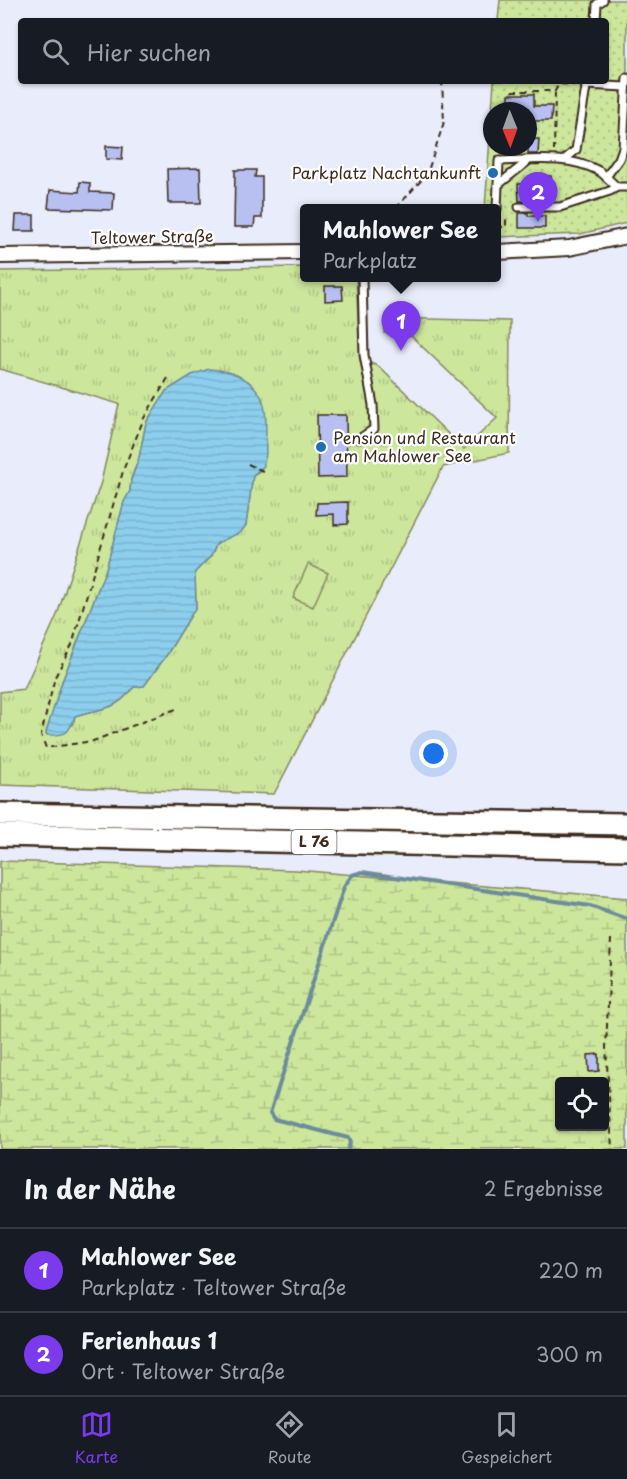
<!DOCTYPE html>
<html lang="de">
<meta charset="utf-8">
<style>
:root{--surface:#171b24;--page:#20242c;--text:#f1f3f6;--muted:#9ea1a6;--line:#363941;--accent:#7c3aed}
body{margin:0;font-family:"Playpen Sans",sans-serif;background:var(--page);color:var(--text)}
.controls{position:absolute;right:18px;bottom:18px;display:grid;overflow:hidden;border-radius:6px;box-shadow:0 2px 4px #0004}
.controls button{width:54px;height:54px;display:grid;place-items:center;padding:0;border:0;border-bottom:2px solid var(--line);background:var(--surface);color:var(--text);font:30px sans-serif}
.compass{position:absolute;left:483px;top:102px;width:54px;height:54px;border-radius:50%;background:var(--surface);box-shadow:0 2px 4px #0004;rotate:179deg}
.you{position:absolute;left:434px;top:754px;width:21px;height:21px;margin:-15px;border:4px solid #fff;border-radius:50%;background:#1a73e8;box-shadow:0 0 0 9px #1a73e833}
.badge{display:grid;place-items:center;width:39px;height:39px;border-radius:50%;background:var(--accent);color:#fff;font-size:20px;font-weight:700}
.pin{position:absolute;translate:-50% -50px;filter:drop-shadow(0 2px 3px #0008)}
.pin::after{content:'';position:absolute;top:32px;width:21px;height:18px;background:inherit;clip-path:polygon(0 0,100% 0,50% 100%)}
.popup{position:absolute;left:300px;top:204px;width:201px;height:78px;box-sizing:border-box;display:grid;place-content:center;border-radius:6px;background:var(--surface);filter:drop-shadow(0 2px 4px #0005);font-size:20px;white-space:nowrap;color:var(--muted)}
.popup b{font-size:22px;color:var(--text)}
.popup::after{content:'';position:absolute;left:50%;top:100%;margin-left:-12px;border:12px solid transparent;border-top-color:var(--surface)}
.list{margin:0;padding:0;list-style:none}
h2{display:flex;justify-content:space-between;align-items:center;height:78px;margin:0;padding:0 24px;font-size:26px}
h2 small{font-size:20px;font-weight:400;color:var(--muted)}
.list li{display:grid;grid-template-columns:39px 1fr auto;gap:18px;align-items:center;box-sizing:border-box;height:84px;padding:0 24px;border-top:2px solid var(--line)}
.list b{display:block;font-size:22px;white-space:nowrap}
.list p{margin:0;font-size:20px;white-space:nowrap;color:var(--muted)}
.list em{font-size:20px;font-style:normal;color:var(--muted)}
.icon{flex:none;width:33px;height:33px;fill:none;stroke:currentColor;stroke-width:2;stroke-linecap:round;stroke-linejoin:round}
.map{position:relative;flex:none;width:627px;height:1149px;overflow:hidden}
.search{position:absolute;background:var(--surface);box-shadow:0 2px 4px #0004;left:18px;right:18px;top:18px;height:66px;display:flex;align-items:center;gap:15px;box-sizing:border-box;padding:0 21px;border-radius:6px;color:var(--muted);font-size:22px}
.sheet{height:246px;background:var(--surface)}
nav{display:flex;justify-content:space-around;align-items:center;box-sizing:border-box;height:84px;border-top:2px solid var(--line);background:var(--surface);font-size:16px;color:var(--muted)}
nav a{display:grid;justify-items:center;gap:3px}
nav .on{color:var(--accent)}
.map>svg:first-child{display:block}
</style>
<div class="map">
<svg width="627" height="1149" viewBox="0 0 627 1149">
<defs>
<pattern id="grass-tufts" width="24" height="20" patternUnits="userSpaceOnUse" patternTransform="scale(1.5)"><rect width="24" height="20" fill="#cce69c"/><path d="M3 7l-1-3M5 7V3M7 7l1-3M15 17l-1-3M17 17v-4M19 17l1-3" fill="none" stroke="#b0c586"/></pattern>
<pattern id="wetland-marsh" width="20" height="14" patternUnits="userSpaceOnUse" patternTransform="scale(1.5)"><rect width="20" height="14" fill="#cce69c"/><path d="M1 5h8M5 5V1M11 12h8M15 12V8" fill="none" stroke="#b0c586"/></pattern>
<pattern id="park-dots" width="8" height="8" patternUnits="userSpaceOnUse" patternTransform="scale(1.5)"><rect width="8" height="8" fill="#cce69c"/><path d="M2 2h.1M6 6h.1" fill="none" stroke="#b0c586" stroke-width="1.8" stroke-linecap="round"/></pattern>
<pattern id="water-rules" width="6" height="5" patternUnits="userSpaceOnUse" patternTransform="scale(1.5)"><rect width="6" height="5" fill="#8cceed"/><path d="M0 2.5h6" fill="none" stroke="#7ab1cb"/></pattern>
</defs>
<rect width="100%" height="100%" fill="#e9ecfb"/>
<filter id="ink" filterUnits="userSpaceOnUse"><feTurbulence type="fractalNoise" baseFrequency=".0167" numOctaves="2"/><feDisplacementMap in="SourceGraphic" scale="12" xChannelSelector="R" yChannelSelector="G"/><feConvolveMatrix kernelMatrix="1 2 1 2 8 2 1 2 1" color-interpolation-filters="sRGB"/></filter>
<g filter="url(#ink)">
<!-- grass -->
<path fill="url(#grass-tufts)" stroke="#84885d" stroke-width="1.5" fill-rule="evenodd" d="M305,267V278H356L360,359L378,366L464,449L497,418L411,336L384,333L388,318L510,321L509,453L443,467L274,794L0,785V692L24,689L57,615L101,482L119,404L0,369V271ZM192,375L248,381L262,399L265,416V457L261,470L253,475L246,525L241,532L217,543L211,556L195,572L196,607L166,656L144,686L134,687C113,713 103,707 75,716L73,725L46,734L62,682L106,569L124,502L130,491L131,479L139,458L146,423L166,391Z"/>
<!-- wetland -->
<path fill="url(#wetland-marsh)" stroke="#84885d" stroke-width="1.5" fill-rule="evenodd" d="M0,861L296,870L627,898V1149H0ZM560,1082H604V1126H560Z"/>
<!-- park -->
<path fill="url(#park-dots)" stroke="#84885d" stroke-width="1.5" fill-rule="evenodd" d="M500,0H627V223L580,234L497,237V208H485L494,81H606V21H498ZM492,111H528V147H492Z"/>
<!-- pitch -->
<path fill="#cce69c" stroke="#84885d" stroke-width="1.5" d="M308,564L328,573L313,607L293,598Z"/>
<!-- water -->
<path fill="url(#water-rules)" stroke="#6c8c9a" stroke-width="1.5" d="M209,369C235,370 261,382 265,410C267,424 265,440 266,453C266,458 263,461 264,466L253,475L246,525L241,532L217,543L211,556L195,572L196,607L166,656L144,686L134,687C114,712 103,707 75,716C69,733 67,736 47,735L46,732L62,682L106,569L124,502L130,491L131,480L139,458L146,423L166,391L192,375Z"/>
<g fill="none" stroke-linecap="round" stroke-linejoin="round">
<!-- stream -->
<path stroke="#6c8c9a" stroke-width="4" d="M348,1149L350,1143L348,1138L274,1119L270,1113L344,887L352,875L362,872L590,906L627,919"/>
</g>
<!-- building -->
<g fill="#b7c0f1" stroke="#3b2a1e" stroke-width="1.5">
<path d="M509,94H534V106H552L551,121H528V110L509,109Z"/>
<path d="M528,139H539L538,154H528Z"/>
<path d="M106,146L123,147L122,160L106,159Z"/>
<path d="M200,168L201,203H168L167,169Z"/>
<path d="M235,170H256L255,177H262V218H255L254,227H234Z"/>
<rect x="540" y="176" width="11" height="14"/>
<path d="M80,182L90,183V192L114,193L113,210L48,208L50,190L79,192Z"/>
<path d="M518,184H528V201H519Z"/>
<path d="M519,213H528V216H545V228H519Z"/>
<path d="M16,215H34V231H15Z"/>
<path d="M325,286H342L343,300L325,301Z"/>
<path d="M317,415H346L347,477L318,478Z"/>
<path d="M348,502V524L334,525V514L316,515L317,503Z"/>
<path d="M599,1054V1071L589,1072L588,1055Z"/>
</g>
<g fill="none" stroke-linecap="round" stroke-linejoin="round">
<defs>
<g id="service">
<path d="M596,21L597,4L603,0"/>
<path d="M585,85L626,87"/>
<path d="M564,160L576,150L587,81"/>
<path d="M606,177L619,159L623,148L627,78"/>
<path d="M498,185L528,161"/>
<path d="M519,207H560L610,191L617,187"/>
<path d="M497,209L499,161C533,160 568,155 599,171C605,175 611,182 617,187H627"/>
<path d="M359,439L374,429L373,405L364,355L362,278"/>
</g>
<g id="minor">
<path d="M497,252L569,248L627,236"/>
<path d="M0,256L305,252"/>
</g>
<g id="primary">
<path d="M0,814L627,824"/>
<path d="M0,835L627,849"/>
</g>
</defs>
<!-- service casing -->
<use href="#service" stroke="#3b2a1e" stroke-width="11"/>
<!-- minor casing -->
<use href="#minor" stroke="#3b2a1e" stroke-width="18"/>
<!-- primary casing -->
<use href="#primary" stroke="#3b2a1e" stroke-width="26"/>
<!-- path -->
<g stroke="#3b2a1e" stroke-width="2" stroke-dasharray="6 4.5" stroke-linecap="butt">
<path d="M512,91H555L559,84L576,85"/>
<path d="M554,151L555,91"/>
<path d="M396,208L427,174L444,122L442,81"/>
<path d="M497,227H506V216"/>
<path d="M168,378L144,418L124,468L72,645L55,677L41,735L46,748L93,741L176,709"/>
<path d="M248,464L265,472"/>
<path d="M611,939L606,1047L612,1149"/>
</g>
<!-- service -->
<use href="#service" stroke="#fff" stroke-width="7"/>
<!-- minor -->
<use href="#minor" stroke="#fff" stroke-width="14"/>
<!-- primary -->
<use href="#primary" stroke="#fff" stroke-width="21"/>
</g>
</g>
<!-- markers -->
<g fill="#1f6fb2" stroke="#fff" stroke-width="2">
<circle cx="493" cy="173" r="6"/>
<circle cx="321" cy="447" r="6"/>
</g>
<g text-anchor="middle" stroke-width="4.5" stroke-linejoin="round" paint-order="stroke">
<!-- shield labels -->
<rect fill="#fff" stroke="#766a62" stroke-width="1.5" x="291.5" y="830" width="45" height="24" rx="4.5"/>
<g font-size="15" font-weight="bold" fill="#3b2a1e">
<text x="314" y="847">L 76</text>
</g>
<!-- poi labels -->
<g font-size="16" fill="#3b2a1e" stroke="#fff" text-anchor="end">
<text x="481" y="179">Parkplatz Nachtankunft</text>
<text x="333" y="444" text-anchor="start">Pension und Restaurant<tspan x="333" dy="18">am Mahlower See</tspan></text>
</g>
<!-- street labels -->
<g font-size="16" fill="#3b2a1e" stroke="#fff">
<text transform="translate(152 237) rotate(-1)" y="6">Teltower Straße</text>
</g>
</g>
</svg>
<div class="controls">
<button><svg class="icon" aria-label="locate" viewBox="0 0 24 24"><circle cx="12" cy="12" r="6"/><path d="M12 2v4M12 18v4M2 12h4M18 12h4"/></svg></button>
</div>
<svg class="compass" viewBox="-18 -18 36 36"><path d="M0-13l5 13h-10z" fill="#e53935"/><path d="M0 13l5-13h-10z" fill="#9ea1a6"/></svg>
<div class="you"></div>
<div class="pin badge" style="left:401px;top:351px">1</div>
<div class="popup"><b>Mahlower See</b>Parkplatz</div>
<div class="pin badge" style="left:538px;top:222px">2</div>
<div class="search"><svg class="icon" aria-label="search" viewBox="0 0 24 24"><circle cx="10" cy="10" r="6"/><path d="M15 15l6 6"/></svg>Hier suchen</div>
</div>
<section class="sheet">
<h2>In der Nähe<small>2 Ergebnisse</small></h2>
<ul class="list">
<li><span class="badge">1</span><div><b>Mahlower See</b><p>Parkplatz · Teltower Straße</p></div><em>220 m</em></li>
<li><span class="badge">2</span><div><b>Ferienhaus 1</b><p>Ort · Teltower Straße</p></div><em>300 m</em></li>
</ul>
</section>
<nav>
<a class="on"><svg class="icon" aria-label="map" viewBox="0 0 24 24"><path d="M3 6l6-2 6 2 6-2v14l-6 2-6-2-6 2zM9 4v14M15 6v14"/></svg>Karte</a>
<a><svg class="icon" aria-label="directions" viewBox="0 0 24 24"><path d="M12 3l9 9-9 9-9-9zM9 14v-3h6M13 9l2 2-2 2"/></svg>Route</a>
<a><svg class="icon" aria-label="saved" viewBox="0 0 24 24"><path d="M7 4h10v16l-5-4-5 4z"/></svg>Gespeichert</a>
</nav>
